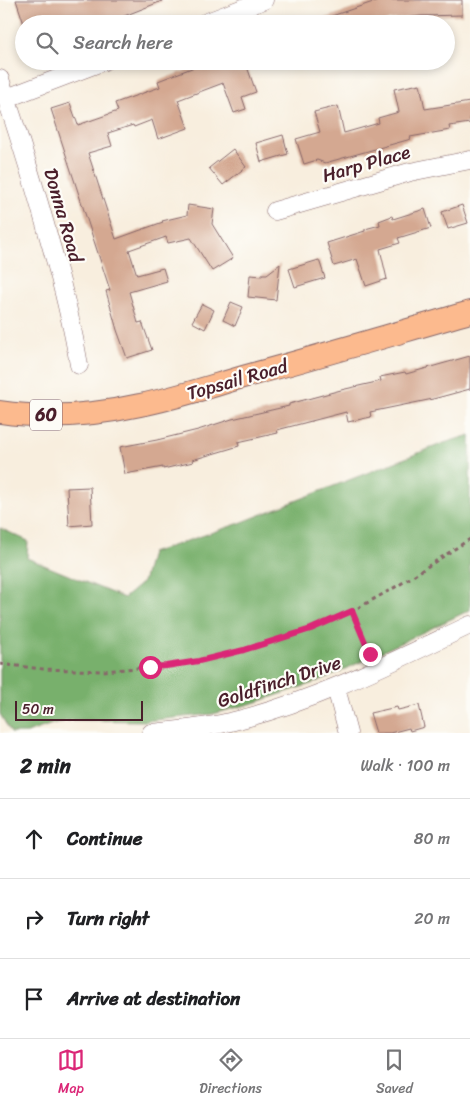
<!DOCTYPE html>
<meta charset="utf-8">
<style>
:root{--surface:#fff;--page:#f6f6f6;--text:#202124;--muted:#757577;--line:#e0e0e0;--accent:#db2777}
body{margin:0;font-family:Sriracha,sans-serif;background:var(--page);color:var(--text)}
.scale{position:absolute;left:15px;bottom:12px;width:128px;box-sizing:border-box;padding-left:5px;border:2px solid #4a1f2b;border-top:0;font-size:14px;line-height:18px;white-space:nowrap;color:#4a1f2b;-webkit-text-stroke:4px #fdfcf7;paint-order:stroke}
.stop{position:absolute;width:15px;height:15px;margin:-11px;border:4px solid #db2777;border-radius:50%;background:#fff}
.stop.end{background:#db2777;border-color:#fff;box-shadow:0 1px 5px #0008}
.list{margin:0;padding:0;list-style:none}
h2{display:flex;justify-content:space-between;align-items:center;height:65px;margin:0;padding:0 20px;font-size:21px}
h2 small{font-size:16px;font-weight:400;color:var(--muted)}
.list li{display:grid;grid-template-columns:32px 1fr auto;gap:15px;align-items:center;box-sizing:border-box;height:80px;padding:0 20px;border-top:1px solid var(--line)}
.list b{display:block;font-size:19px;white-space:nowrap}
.list em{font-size:16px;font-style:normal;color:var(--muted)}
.icon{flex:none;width:28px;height:28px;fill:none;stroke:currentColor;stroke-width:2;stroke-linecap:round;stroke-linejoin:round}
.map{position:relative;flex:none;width:470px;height:733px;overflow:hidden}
.search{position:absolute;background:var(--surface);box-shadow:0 2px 8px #0003;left:15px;right:15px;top:15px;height:55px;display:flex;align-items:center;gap:12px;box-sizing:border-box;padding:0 18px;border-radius:28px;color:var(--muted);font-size:19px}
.sheet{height:305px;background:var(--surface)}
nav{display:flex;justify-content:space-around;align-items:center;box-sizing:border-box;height:70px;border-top:1px solid var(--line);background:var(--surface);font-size:14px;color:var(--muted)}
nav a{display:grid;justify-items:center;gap:2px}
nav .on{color:var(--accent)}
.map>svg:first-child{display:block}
</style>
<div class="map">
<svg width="470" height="733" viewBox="0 0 470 733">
<rect width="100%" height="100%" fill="#fdfcf7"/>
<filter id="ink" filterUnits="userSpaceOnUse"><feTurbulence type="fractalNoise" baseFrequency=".02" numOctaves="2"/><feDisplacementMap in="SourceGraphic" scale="10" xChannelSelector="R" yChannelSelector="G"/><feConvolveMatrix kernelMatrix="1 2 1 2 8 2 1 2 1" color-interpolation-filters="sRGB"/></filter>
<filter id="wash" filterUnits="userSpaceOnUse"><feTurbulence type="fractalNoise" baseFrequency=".0096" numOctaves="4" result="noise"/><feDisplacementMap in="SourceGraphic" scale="20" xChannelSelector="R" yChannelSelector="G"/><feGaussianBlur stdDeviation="1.12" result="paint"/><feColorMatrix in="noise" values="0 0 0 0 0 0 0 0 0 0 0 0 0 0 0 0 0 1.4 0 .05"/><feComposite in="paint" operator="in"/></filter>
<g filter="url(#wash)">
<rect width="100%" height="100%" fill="#f8eede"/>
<!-- forest -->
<path fill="#78b06c" stroke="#61684c" d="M470,435V610L335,674L313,683L257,702L213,714L145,721L74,720L52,724L27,733H11L0,714V528L28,541L27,558L124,598L143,582L151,553L240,523L313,494L444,443Z"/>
<g id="blocks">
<!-- building -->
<g fill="#d4a891">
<path d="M16,0H162V1L104,24H24Z"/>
<path d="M379,0H462V15L421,16L389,20L378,24H315L314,22Z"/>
<path d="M210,61H245L256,92L242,97L246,109L234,113L223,83L178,100L188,128L158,139L152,120L134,127L133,125L108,133L112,146L88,153L116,239L163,222L162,221L187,215L188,205L214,209L212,224L233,258L212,271L191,238L168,243L166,237L129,250L137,275L163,268L167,281L129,292L138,323L142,322L152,350L127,358L117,330L106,291L110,290L51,109L70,103L78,125L118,111L115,103L160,87L158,81Z"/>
<path d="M420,84L425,109L470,102V123L449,126L450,130L410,137L411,139L325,163L317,160L304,164L296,139L320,132L314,112L338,106L344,133L379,123L378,118L399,112L394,89Z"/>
<path d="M283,135L288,154L261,162L256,143Z"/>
<path d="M233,149L246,167L223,185L209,168Z"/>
<path d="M462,205L468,223L448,229L442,212Z"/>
<path d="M425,209L431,228L398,238L400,243L380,249L387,279L366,286L357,259L334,266L327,243L365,231V229L380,225L379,221L392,216L393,219Z"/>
<path d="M319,260L325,278L295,287L289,269Z"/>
<path d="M280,264L276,300L248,297L250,275L262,276V274H267Z"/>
<path d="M231,302L243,307L235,326L223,320Z"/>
<path d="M202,304L214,310L205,329L192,322Z"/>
<path d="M470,356V389L433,399L370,412L371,417L348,422L346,412L277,430L278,433L238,442L239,446L192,460L193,462L163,469V467L125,474L120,447L157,440L198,430L232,419L289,406V404L341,390L381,381L380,377L405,372L406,374Z"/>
<path d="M90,487L92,524L69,526L67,488Z"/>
<path d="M419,705L424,727L410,731L409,728L390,733H376L370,713L397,707L398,710Z"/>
</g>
</g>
</g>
<g filter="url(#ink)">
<use href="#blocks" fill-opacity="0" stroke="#87676a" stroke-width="1"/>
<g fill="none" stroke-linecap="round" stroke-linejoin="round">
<defs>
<g id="minor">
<path d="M202,24L264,0"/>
<path d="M0,79C18,133 35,187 50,242C62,283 72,323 79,365"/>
<path d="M7,98L104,61"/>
<path d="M275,211L410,172L470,160"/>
<path d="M336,688L348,733"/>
<path d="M151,733C178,730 207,728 234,721C316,701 394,661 470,625"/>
</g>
<path id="major" d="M0,412C46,419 95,415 140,405C177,398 214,385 250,375C324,355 397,333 470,312"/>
</defs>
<!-- minor casing -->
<use href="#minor" stroke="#87676a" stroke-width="19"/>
<!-- major casing -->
<use href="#major" stroke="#87676a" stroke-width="24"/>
<!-- path -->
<g stroke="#87676a" stroke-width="3" stroke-dasharray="4 4" stroke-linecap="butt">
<path d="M352,611L370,655"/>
<path d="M0,664L43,669L103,671L183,664L244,650L311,629L358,608L399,585L470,539"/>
</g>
<!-- minor -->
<use href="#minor" stroke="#fff" stroke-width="18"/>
<!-- major -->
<use href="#major" stroke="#fcba8e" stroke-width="22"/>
</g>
</g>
<g fill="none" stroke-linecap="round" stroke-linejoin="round" filter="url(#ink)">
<!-- route -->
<path stroke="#db2777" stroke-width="6" d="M150,667L166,666L199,661L244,650L311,629L352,611L370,654"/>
</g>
<g text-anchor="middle" stroke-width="4.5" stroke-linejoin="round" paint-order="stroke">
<!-- shield labels -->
<rect fill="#fdfcf7" stroke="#806168" stroke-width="1" x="30" y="399.5" width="32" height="31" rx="4"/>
<g font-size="18" font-weight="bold" fill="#4a1f2b">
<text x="46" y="421">60</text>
</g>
<!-- street labels -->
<g font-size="19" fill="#4a1f2b" stroke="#fdfcf7">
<text transform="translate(366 163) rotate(-16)" y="7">Harp Place</text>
<text transform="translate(64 215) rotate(74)" y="7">Donna Road</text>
<text transform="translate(237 379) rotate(-16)" y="7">Topsail Road</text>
<text transform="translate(279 681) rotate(-18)" y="7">Goldfinch Drive</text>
</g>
</g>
</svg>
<div class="scale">50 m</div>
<div class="stop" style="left:150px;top:667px"></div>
<div class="stop end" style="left:370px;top:654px"></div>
<div class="search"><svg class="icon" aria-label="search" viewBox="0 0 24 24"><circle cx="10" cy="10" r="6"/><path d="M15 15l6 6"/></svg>Search here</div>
</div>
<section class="sheet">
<h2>2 min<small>Walk · 100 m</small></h2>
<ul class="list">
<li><svg class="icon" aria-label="ahead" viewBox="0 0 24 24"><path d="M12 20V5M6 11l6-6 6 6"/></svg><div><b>Continue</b></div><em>80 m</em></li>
<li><svg class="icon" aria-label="right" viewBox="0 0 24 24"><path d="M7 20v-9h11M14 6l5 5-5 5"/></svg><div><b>Turn right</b></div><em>20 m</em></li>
<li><svg class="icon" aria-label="arrive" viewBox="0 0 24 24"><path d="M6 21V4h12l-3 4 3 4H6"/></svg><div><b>Arrive at destination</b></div></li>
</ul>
</section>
<nav>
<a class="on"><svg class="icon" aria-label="map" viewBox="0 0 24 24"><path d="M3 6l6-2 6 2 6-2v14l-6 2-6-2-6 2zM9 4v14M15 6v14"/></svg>Map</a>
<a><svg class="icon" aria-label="directions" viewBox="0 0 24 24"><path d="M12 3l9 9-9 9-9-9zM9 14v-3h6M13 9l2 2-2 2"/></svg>Directions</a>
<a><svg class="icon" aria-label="saved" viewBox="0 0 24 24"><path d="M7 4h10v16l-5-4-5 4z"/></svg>Saved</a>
</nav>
